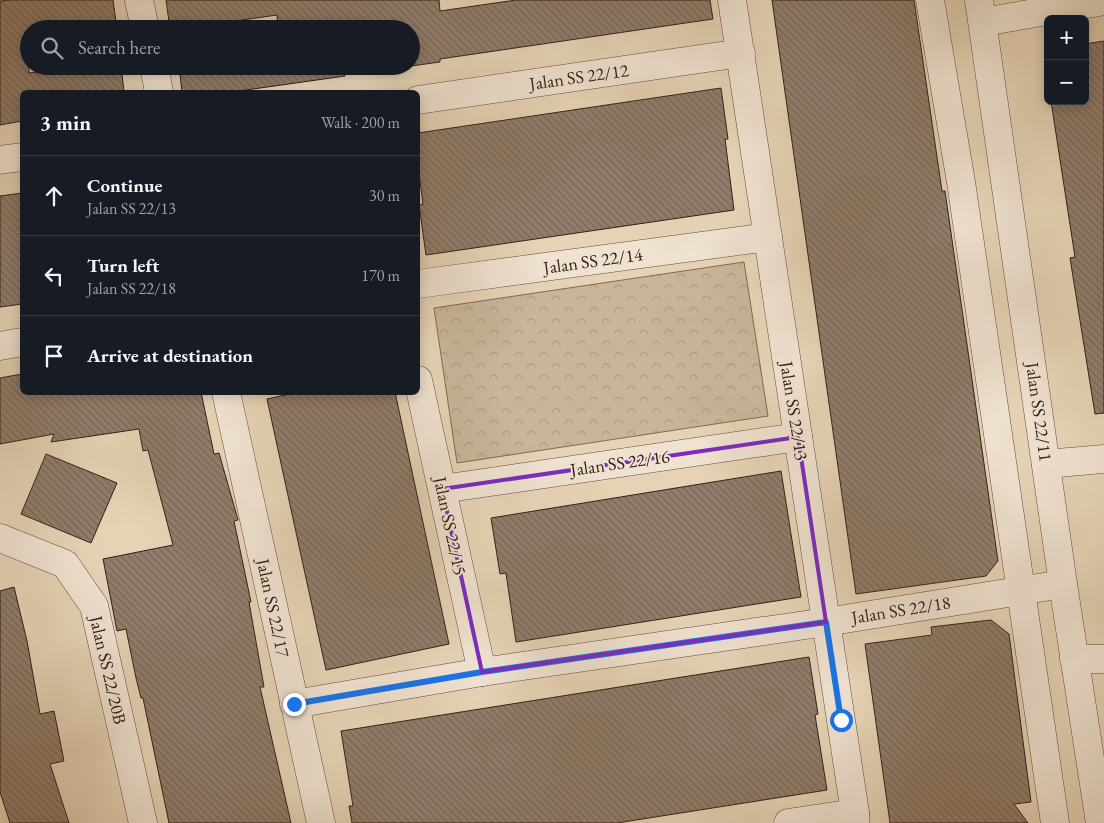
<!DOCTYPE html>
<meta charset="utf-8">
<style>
:root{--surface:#171b24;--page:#242831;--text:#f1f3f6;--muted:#9ea1a6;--line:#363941}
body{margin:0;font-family:"EB Garamond",serif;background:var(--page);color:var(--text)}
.controls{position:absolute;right:15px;top:15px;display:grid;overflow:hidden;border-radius:8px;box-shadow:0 2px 12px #0003}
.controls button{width:45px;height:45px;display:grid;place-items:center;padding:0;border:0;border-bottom:1px solid var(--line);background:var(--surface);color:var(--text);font:25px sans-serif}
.stop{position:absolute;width:15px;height:15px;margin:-11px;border:4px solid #1a73e8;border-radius:50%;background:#fff}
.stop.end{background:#1a73e8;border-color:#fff;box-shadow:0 1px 5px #0008}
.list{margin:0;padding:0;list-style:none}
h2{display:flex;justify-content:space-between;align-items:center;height:65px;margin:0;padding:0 20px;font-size:21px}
h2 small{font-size:16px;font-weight:400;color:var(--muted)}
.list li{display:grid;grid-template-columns:32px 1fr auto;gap:15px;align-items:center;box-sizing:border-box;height:80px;padding:0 20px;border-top:1px solid var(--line)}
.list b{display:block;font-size:19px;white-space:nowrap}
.list p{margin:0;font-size:16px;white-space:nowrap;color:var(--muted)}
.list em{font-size:16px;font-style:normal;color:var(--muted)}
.icon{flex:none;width:28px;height:28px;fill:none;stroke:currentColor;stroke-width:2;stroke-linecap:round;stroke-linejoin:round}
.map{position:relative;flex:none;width:1104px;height:823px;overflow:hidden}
.search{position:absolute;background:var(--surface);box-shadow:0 2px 12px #0003;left:20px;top:20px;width:400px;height:55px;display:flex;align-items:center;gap:12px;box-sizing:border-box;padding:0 18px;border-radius:28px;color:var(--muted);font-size:19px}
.panel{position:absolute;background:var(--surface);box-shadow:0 2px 12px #0003;left:20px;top:90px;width:400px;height:305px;border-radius:8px}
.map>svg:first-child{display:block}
</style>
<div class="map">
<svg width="1104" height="823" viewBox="0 0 1104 823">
<defs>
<pattern id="forest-crowns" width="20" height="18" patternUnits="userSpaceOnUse" patternTransform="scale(1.25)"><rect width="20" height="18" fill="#c8b59b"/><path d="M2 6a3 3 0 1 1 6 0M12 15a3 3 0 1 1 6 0" fill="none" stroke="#ac9b85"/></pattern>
<pattern id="building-back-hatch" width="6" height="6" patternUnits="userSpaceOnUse" patternTransform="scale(1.25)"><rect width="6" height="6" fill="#917d6b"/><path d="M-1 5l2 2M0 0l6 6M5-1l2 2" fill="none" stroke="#776657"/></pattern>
</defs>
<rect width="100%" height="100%" fill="#e6d3b6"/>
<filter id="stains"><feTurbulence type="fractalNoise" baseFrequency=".004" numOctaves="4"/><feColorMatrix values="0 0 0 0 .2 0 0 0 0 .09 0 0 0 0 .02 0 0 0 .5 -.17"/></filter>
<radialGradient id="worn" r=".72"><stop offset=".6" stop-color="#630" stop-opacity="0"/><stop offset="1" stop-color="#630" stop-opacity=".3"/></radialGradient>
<!-- forest -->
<path fill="url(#forest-crowns)" stroke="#7e6a5a" d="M744,262L768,416L457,463L434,308Z"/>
<!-- building -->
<g fill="url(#building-back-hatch)" stroke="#342019">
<path d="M10,0H113L117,29H29V73L73,66H121L124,92H22V121L0,125V1Z"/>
<path d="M166,0H439L440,11L516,0H710L713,19L440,59V62L411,66V29H278L277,15L180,29H170Z"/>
<path d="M772,0H914L942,191H945L998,561L986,576L856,594Z"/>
<path d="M1104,41V413L1095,414L1070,258L1075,257L1051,101H1085V44Z"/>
<path d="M179,66H344L345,76L232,92H182Z"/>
<path d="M721,88L728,139H725L734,210L426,255L419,205L423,204L418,166V133Z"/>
<path d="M22,193V304L0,307V196Z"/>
<path d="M22,374V392H201L214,454L219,453L238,520L234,521L251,602H249L264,687H260L291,823H169L143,698H141L136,678L126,629L117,631L103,559L173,545L148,450L143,451L139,429L51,442L54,434L0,444V378Z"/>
<path d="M299,392H395L449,644L326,670L267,399Z"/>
<path d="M46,454L117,483L91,543L21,514Z"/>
<path d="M781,471L801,597L516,642L506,573L500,574L491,518Z"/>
<path d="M14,587L27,641L40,714L54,711L64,761L50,764L69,823H10L0,792V591Z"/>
<path d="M991,620L1009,634L1031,802L1014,804L1028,823H890L865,644L932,635L931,627Z"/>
<path d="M809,657L818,714L815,715L827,790L617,823H352L349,806H353L341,731Z"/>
</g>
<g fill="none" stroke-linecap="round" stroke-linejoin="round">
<defs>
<g id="minor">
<path d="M139,0L145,29"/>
<path d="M732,0L855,813V823"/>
<path d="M930,0L961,182L1055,823"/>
<path d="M979,0L1063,584L1100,823"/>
<path d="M983,22L1104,1"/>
<path d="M154,66L159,92"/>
<path d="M418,100L741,53"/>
<path d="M0,160L22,157"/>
<path d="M418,284L768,237"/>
<path d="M0,346L22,342"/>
<path d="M418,380L482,672"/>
<path d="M226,392L321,823"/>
<path d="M1046,464L1104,459"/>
<path d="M442,489L798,437"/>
<path d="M0,538L65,564L94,606L143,823"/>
<path d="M1074,659H1104"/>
<path d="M294,704L482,672L826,622L1063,584"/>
<path d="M788,823L855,813"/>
</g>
</defs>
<!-- minor casing -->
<use href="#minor" stroke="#604d40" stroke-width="29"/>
<!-- minor -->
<use href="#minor" stroke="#efe2d0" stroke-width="28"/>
</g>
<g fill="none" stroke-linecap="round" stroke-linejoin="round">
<!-- route -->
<path stroke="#1a73e8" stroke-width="6" d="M294,704L482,672L826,622L841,720"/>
</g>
<!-- marked area -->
<path fill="none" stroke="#7b2cbf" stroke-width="4" stroke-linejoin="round" d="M798,437L826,622L482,672L442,489Z"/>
<g text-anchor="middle" stroke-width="4" stroke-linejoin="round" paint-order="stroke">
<!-- street labels -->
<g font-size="18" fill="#342019" stroke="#efe2d0">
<text transform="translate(579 77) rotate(-8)" y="6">Jalan SS 22/12</text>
<text transform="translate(593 261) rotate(-8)" y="6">Jalan SS 22/14</text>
<text transform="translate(794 411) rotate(81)" y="6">Jalan SS 22/13</text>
<text transform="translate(1039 412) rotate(82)" y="6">Jalan SS 22/11</text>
<text transform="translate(620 463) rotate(-8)" y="6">Jalan SS 22/16</text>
<text transform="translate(450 526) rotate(78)" y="6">Jalan SS 22/15</text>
<text transform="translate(273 608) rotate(78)" y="6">Jalan SS 22/17</text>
<text transform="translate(901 610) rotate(-9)" y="6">Jalan SS 22/18</text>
<text transform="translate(108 670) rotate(77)" y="6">Jalan SS 22/20B</text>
</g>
</g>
<rect width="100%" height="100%" filter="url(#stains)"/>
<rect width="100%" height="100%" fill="url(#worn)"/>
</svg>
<div class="controls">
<button>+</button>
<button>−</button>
</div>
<div class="stop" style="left:841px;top:720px"></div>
<div class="stop end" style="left:294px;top:704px"></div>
<div class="search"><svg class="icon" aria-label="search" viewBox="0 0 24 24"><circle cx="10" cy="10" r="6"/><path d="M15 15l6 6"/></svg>Search here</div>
<section class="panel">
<h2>3 min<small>Walk · 200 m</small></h2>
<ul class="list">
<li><svg class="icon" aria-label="ahead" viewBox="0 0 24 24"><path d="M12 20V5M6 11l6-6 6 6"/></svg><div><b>Continue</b><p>Jalan SS 22/13</p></div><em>30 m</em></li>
<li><svg class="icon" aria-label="left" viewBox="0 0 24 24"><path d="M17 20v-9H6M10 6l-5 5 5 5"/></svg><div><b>Turn left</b><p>Jalan SS 22/18</p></div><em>170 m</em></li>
<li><svg class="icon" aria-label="arrive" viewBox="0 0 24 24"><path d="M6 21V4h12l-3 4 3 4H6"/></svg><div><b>Arrive at destination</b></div></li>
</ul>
</section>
</div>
